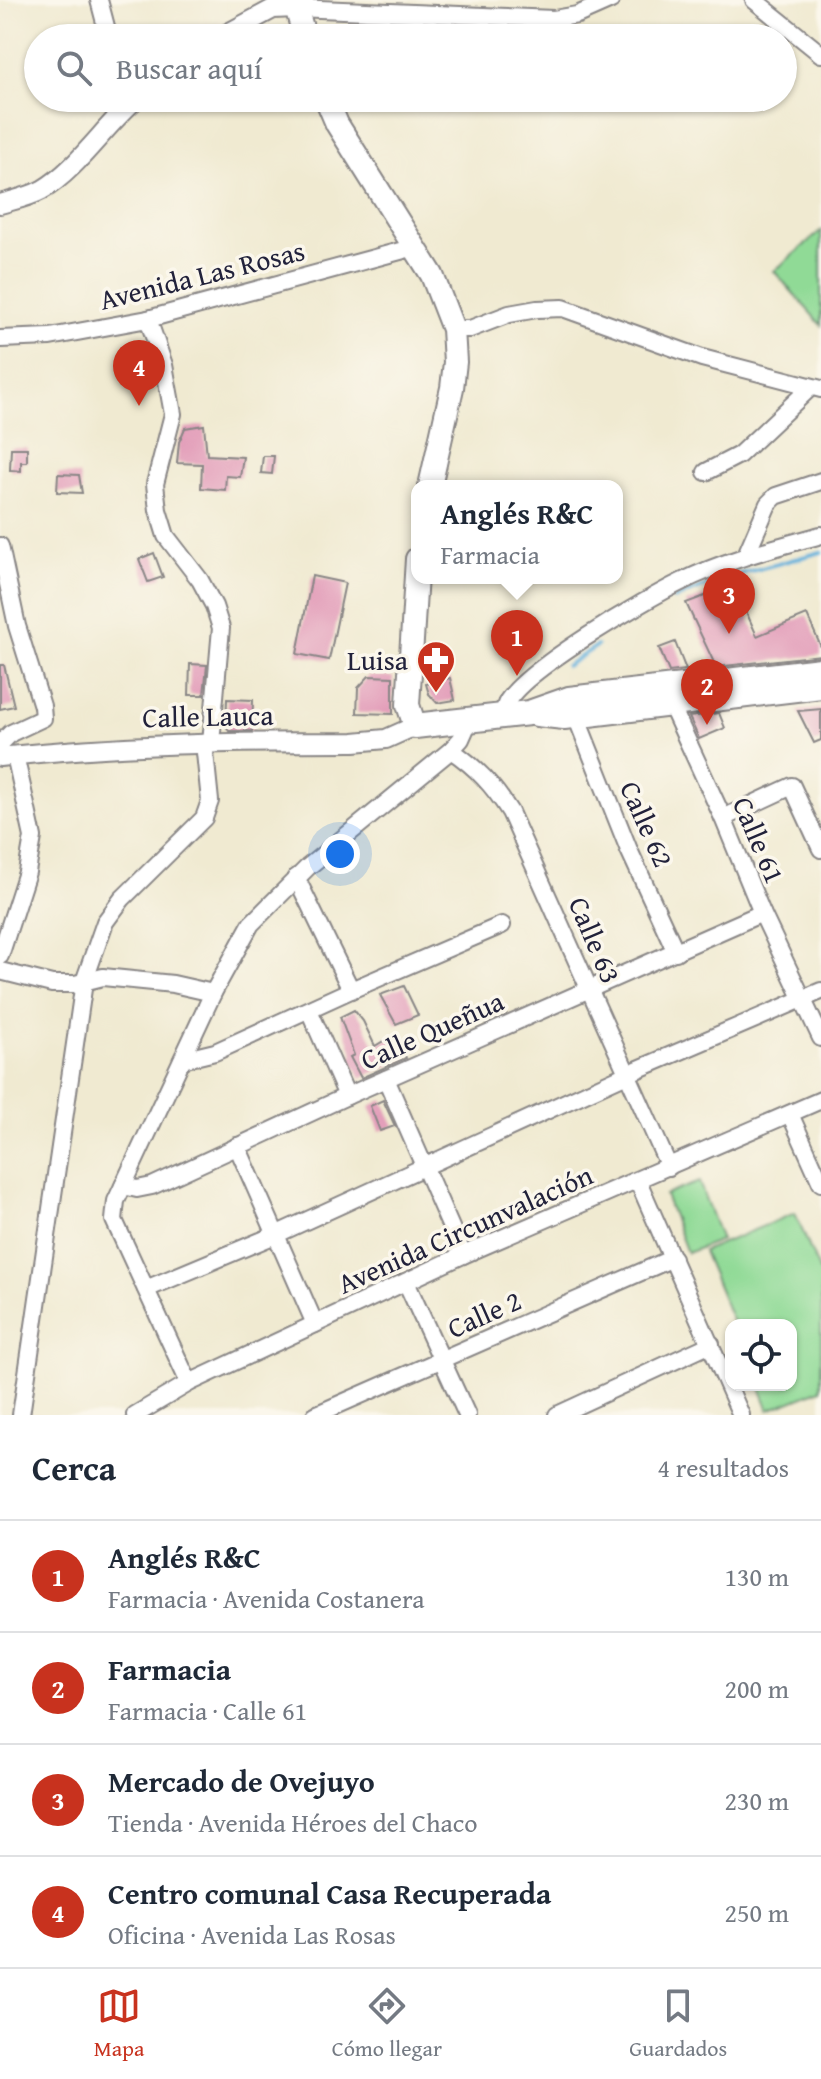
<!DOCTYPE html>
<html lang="es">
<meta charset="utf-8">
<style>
:root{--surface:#fff;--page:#f6f6f7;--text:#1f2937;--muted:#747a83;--line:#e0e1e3;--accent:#c8321e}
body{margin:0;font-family:"Gentium Book Plus",serif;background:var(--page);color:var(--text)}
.controls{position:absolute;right:24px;bottom:24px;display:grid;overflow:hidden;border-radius:16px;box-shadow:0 2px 6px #0004}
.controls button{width:72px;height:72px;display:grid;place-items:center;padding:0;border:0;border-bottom:2px solid var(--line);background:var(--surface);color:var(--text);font:40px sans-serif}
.you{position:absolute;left:340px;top:854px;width:28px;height:28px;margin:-20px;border:6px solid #fff;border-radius:50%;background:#1a73e8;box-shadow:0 0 0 12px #1a73e833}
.badge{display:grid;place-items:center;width:52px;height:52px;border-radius:50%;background:var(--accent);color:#fff;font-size:26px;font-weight:700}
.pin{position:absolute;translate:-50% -66px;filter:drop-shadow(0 2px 4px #0008)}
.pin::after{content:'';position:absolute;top:42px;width:28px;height:24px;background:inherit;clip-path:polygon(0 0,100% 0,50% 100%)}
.popup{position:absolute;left:411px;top:480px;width:212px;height:104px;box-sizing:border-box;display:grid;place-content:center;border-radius:16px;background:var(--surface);filter:drop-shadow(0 2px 6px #0005);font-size:26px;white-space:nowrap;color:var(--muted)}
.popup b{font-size:30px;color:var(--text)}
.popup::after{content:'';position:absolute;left:50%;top:100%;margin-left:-16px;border:16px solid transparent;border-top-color:var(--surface)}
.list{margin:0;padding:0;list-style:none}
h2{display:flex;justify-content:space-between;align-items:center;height:104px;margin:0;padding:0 32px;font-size:34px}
h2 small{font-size:26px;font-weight:400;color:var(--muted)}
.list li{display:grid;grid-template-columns:52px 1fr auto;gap:24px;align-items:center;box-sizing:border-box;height:112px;padding:0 32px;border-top:2px solid var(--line)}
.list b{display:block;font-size:30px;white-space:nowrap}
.list p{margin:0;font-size:26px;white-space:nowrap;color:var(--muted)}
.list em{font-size:26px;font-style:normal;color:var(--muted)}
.icon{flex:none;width:44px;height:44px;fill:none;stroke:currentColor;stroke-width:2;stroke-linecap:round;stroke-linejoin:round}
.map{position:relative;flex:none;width:821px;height:1415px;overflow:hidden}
.search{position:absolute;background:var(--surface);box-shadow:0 2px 6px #0004;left:24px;right:24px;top:24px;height:88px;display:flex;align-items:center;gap:20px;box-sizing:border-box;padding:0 28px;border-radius:44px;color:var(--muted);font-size:30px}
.sheet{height:552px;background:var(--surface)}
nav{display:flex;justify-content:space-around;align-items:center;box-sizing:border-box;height:112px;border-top:2px solid var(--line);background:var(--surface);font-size:22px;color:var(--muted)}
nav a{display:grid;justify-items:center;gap:4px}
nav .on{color:var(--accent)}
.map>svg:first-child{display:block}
</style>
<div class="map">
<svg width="821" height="1415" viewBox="0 0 821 1415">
<rect width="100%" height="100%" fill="#fbf7ec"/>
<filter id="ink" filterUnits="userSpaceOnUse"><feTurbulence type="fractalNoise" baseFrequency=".0125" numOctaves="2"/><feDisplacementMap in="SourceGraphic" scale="16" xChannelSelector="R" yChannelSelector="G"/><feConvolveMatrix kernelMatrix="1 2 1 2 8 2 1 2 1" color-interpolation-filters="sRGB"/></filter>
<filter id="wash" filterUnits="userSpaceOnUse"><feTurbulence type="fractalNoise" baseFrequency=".006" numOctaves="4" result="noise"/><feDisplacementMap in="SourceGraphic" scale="32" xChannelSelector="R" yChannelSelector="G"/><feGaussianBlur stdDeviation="1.8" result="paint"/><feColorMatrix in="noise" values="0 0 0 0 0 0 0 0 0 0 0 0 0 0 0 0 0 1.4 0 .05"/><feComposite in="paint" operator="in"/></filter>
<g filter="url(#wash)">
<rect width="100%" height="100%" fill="#f0ead1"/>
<!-- grass -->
<g fill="#90da96" stroke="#597e68" stroke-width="2">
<path d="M821,231V325L774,271Z"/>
<path d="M699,1182L721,1240L687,1253L665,1195Z"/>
<path d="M795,1213L821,1275V1389L769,1410L759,1385H791V1325H734L703,1251Z"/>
</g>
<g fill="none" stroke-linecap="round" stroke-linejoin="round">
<!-- stream -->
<g stroke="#62b1dc" stroke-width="4">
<path d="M674,599L729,577L821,552"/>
<path d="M566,666L597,646"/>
</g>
</g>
<g id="blocks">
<!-- building -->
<g fill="#e39fba">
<path d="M204,425L207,455L243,457L240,477L226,476L225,490L201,488L202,464L177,463L179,442L185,428Z"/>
<path d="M11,448H27V462H21V471L10,470Z"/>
<path d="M263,456H274L272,474L261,473Z"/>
<path d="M58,474L79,475L82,493L57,492Z"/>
<path d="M154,553L163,577L148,582L139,559Z"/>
<path d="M312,576L345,583L329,660L297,654Z"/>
<path d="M734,585L757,636L807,615L821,647V655L716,667L686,603Z"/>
<path d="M675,642L686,670L669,672L659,648Z"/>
<path d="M190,664L207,665L204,695H189Z"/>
<path d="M0,665H4L14,706L0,709Z"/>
<path d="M369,676L393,677V714L357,713L358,688Z"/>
<path d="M450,678L455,700L437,703L429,694L426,684Z"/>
<path d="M227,699L253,700L252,731H229L226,727Z"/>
<path d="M821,709V740L814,743L798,711Z"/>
<path d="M719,713L725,728L699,739L689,717Z"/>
<path d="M404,986L418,1015L396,1024L380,995Z"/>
<path d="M354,1010L363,1021L375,1046L390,1037L398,1040L406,1058L361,1078L350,1057L354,1055L340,1017Z"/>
<path d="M383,1100L395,1126L380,1131L370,1106Z"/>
</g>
</g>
</g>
<g filter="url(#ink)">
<use href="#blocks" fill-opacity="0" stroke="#898686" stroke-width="2"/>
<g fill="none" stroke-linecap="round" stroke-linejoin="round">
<defs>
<g id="minor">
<path d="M99,0L109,38"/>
<path d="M754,0L821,54"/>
<path d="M296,8L554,19L577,15L611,0"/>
<path d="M148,319L164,365L173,414L155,484L158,510L166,536L200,580L214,606L221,628L211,743"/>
<path d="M453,329H470L509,314L537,309L563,308L702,358L821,389"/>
<path d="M0,339L50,337L148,319L415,247"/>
<path d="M706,472L739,455L811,387"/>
<path d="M0,546L17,626L42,706L43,718L11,733L0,744"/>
<path d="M746,555L768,504L776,496L821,481"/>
<path d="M671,705L723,818L762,913L821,1038"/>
<path d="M504,716C504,714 505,706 506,704C520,672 646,599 681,582C725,560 774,548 821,535"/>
<path d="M571,717L579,724L629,850L676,952"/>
<path d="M451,750C477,768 493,785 510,812L669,1167"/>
<path d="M723,818L792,786L821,849"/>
<path d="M296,877L351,990"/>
<path d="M0,956L27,872L33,837L15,755"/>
<path d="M0,971L52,984H75L103,977L173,984L213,993"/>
<path d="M309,1010L347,1096"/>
<path d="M182,1060L215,1052L351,990L502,925"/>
<path d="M386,1079L463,1255"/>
<path d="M790,1114L821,1183"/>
<path d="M237,1146L315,1324"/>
<path d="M638,1181L741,1415"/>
<path d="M123,1186L137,1189L152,1186L347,1096L762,913"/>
<path d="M406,1282L467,1415"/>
<path d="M146,1289L275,1235L627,1074L821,991"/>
<path d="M189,1383L114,1220L116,1201L213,993L251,924L308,867L451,750L461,739L469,721"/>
<path d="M21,1415L84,982L105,922L122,899L204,818L210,801L204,743"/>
<path d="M135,1415L189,1383L463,1255L821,1100"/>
<path d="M315,1415L673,1258"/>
<path d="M557,1415L711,1344"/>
</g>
<g id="tertiary">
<path d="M219,38L273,9L296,8"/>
<path d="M0,204C14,200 29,197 42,190C77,170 105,125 137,98"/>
<path d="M0,757C118,744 236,742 354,742L386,739L415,726"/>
</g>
<g id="secondary">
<path d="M294,0L305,38"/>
<path d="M326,98L337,124L432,275L453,329L455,362L452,388L430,486"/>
<path d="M415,726L408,705L417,559"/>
</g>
<g id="primary">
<path d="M537,714L564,717L821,686"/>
<path d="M415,726L529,713L569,699L821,670"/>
</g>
</defs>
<!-- minor casing -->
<use href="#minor" stroke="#898686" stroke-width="20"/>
<!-- tertiary casing -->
<use href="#tertiary" stroke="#898686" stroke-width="22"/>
<!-- secondary casing -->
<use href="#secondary" stroke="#898686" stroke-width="26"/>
<!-- primary casing -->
<use href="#primary" stroke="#898686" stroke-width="28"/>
<!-- minor -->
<use href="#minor" stroke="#fff" stroke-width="16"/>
<!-- tertiary -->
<use href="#tertiary" stroke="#fff" stroke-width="18"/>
<!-- secondary -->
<use href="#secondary" stroke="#fff" stroke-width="22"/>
<!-- primary -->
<use href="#primary" stroke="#fff" stroke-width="24"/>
</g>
</g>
<!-- icons -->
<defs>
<symbol id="pharmacy-pin" viewBox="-11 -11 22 30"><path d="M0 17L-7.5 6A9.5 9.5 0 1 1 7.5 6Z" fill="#c8321e" stroke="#fbf7ec"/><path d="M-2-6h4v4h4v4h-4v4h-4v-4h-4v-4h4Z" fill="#fff"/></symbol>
</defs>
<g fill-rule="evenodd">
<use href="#pharmacy-pin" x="414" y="638" width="44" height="60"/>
</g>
<g text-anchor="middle" stroke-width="7" stroke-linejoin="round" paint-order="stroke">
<!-- street labels -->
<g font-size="28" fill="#22223b" stroke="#fbf7ec">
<text transform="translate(202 275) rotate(-14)" y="10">Avenida Las Rosas</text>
<text transform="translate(208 716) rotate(-1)" y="10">Calle Lauca</text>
<text transform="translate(647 824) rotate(66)" y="10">Calle 62</text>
<text transform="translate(759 840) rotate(67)" y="10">Calle 61</text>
<text transform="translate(595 940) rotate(67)" y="10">Calle 63</text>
<text transform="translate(432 1030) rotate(-24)" y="10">Calle Queñua</text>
<text transform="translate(465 1229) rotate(-24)" y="10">Avenida Circunvalación</text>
<text transform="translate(484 1314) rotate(-24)" y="10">Calle 2</text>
</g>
<!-- poi labels -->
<g font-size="28" fill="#22223b" stroke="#fbf7ec" text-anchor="end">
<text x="408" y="670">Luisa</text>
</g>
</g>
</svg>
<div class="controls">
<button><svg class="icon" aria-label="locate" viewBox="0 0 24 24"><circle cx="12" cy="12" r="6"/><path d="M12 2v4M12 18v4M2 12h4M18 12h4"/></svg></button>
</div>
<div class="you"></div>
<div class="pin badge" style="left:517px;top:676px">1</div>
<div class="popup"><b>Anglés R&amp;C</b>Farmacia</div>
<div class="pin badge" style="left:707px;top:725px">2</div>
<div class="pin badge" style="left:729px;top:634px">3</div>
<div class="pin badge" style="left:139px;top:406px">4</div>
<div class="search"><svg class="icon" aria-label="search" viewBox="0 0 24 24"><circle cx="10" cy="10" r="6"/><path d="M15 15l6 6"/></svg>Buscar aquí</div>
</div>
<section class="sheet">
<h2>Cerca<small>4 resultados</small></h2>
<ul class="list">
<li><span class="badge">1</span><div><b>Anglés R&amp;C</b><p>Farmacia · Avenida Costanera</p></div><em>130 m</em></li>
<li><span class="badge">2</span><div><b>Farmacia</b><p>Farmacia · Calle 61</p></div><em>200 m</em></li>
<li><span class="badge">3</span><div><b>Mercado de Ovejuyo</b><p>Tienda · Avenida Héroes del Chaco</p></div><em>230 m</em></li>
<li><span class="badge">4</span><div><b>Centro comunal Casa Recuperada</b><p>Oficina · Avenida Las Rosas</p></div><em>250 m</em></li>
</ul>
</section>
<nav>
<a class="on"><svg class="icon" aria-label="map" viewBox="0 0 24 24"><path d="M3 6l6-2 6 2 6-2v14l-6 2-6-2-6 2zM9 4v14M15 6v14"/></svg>Mapa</a>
<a><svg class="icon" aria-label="directions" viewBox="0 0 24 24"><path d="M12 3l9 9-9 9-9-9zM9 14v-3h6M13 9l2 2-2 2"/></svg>Cómo llegar</a>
<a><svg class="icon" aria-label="saved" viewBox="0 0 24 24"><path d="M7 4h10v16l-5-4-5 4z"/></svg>Guardados</a>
</nav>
